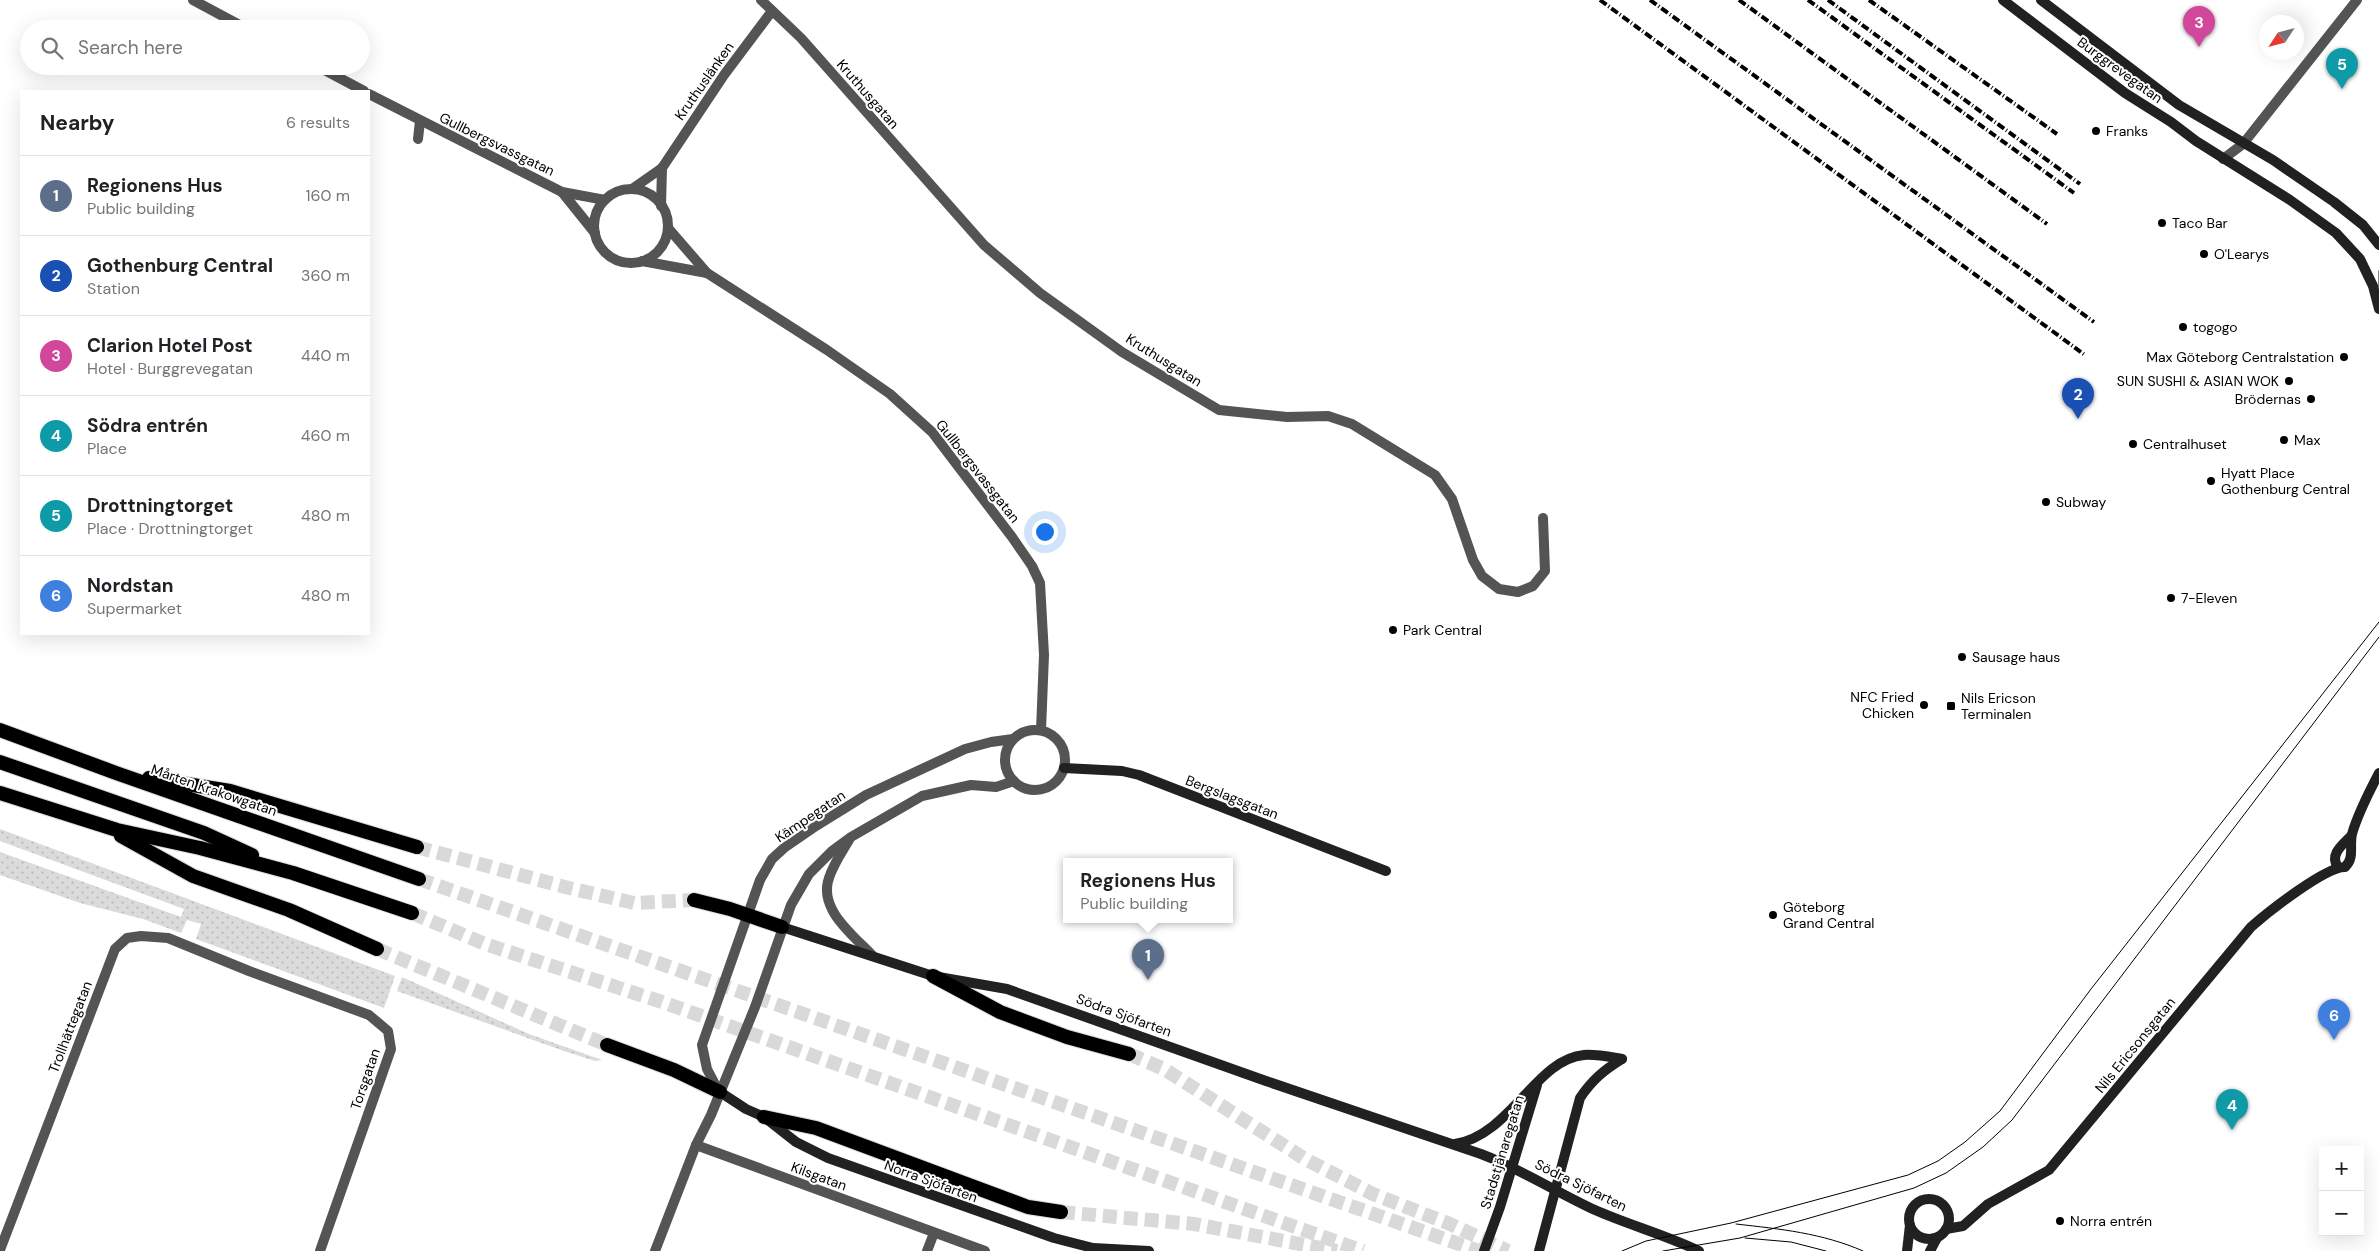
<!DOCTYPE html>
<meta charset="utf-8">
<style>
:root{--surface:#fff;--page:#f6f6f6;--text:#202124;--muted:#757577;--line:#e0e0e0;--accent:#db2777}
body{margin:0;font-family:"DM Sans",sans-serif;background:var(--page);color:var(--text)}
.controls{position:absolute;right:15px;bottom:15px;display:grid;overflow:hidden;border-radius:0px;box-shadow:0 5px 20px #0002}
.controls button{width:45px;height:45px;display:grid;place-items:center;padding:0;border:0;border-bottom:1px solid var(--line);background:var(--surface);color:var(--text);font:25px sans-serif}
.compass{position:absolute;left:2259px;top:15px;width:45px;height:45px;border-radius:50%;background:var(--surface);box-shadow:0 5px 20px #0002;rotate:234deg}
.you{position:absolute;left:1044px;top:531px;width:18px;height:18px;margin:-12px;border:4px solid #fff;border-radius:50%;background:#1a73e8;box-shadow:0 0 0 8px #1a73e833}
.badge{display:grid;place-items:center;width:32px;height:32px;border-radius:50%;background:var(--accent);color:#fff;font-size:16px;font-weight:700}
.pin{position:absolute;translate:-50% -41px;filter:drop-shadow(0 1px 2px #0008)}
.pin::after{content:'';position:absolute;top:26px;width:18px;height:15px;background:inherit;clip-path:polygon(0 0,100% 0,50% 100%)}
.popup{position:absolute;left:1063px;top:858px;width:170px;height:65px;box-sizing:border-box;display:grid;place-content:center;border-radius:0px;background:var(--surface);filter:drop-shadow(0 1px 4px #0005);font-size:16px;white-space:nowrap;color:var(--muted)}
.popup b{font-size:19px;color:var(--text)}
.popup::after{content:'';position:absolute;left:50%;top:100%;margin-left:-10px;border:10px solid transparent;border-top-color:var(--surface)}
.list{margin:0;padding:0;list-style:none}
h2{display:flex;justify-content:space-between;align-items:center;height:65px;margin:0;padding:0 20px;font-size:21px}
h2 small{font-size:16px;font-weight:400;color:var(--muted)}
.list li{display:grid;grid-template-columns:32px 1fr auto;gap:15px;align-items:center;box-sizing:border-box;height:80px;padding:0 20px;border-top:1px solid var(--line)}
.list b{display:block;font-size:19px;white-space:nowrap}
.list p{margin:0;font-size:16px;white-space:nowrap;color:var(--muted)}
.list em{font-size:16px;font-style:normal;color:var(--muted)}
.icon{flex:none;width:28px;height:28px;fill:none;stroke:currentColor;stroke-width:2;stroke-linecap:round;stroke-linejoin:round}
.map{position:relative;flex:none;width:2379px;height:1251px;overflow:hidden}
.search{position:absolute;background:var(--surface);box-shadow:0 5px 20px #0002;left:20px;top:20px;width:350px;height:55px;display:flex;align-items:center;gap:12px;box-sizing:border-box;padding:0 18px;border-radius:28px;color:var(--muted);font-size:19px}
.panel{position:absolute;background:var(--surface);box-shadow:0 5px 20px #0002;left:20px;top:90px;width:350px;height:545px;border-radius:0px}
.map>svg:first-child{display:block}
</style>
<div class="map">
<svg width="2379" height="1251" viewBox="0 0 2379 1251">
<defs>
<pattern id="grass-dots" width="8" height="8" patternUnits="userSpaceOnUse" patternTransform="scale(1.25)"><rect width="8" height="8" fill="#dbdbdb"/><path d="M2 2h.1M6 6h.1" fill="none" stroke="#bababa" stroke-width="1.8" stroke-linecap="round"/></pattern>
</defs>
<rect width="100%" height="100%" fill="#fff"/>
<!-- grass -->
<g fill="url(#grass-dots)">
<path d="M0,829L395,976L384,1008L196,939L201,924L187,920L181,933L143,919L80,903L0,875V852L181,917L184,909L0,841Z"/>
<path d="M402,977L529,1034L602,1060L595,1061L564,1051L397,991Z"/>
</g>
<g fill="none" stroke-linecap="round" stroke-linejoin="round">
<!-- trunk-tunnel -->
<g stroke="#d9d9d9" stroke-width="14" stroke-dasharray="14 7" stroke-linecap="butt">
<path d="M417,847L565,887L634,903L694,900"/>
<path d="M419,879L1479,1251"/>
<path d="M412,913L485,944L662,1002L1363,1251"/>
<path d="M377,949L607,1045"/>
<path d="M1129,1054L1164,1069L1305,1159L1373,1194L1450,1224L1508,1251"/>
<path d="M1061,1212L1194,1224L1337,1251"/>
</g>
<defs>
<g id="trunk">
<path d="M0,730L116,773L419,879"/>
<path d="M0,762L204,833L252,855"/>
<path d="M149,778L230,791L417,847"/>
<path d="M0,793L117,830L200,848L293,873L412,913"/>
<path d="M121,836L193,876L289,910L377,949"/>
<path d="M694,900L730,909L782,927"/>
<path d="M933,976L1000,1012L1067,1037L1129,1054"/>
<path d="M607,1045L674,1070L720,1092"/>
<path d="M764,1117L816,1128L1028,1207L1061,1212"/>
</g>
</defs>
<!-- trunk casing -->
<use href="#trunk" stroke="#dbdbdb" stroke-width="16"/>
<!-- pedestrian -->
<path stroke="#545454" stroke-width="10" d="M2243,144L2357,0"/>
<!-- minor -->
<g stroke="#545454" stroke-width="10">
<path d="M761,0L801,38L984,245L1040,293L1122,352L1219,410L1287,417L1328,416L1352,424L1435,475L1452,499L1473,560L1482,576L1499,589L1518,592L1533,586L1545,571L1543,518"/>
<path d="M418,139L420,121"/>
<path d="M2223,159L2243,144"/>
<path d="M632,189L662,168L724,75L772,11"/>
<path d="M661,206L662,168"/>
<path d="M696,1145L985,1251"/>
<path d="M0,1250L115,949L127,938L141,936L168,938L249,971L369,1015L388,1031L391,1049L320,1251"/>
<path d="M927,1251L934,1233"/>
</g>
<!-- tertiary -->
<g stroke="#545454" stroke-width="10">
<path d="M193,0L247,29"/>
<path d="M317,66L364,91"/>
<path d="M369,94L562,192L605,200"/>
<circle cx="631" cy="226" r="37"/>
<path d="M562,192L595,233"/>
<path d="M668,228L707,273L827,350L890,394L932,432L1012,537L1032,566L1040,583L1044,655L1041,730"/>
<path d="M642,261L707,273"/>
<circle cx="1035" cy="760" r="30"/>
<path d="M849,840C842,852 833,865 829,878C818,909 853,935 872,955"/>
<path d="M718,1090L707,1069L702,1045L760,880L772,859L784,848L816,826L866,795L965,749L991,742L1013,739"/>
<path d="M655,1251L696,1145L711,1115L755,1007L791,905L809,874L832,851L851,837L922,796L971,785L996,787L1014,781"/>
</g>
<!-- secondary -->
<g stroke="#212121" stroke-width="10">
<path d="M2003,0L2125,93L2171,122L2196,141L2290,200L2336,233L2360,259L2373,286L2379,309"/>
<path d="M2041,0L2179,105L2273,160L2334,202L2363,225L2379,245"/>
<path d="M1064,768L1122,771L1139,775L1386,871"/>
<path d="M2338,867C2329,855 2342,845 2351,836"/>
<path d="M782,927L933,976L1007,989L1266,1081L1481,1154C1521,1169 1556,1192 1595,1210C1629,1225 1666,1235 1699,1251"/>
<path d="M720,1092L746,1109L764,1117L796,1142L828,1158L1054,1238L1093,1248L1149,1251"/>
<path d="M1455,1144C1511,1135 1536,1059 1584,1055C1596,1054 1610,1057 1622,1059"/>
<circle cx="1929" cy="1219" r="20"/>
<path d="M1946,1229L1963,1226L1988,1204L2049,1170L2251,927C2268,912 2325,867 2345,867C2355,858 2349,846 2352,834C2358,813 2369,792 2379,773"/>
<path d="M1484,1251L1500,1207L1537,1085"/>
<path d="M1539,1251L1580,1098C1592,1080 1604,1070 1622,1059"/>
<path d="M1907,1251L1910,1225"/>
<path d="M1930,1251L1937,1238"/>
</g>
<!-- trunk -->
<use href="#trunk" stroke="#000" stroke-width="14"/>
<!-- tram -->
<g stroke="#000" stroke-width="1">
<path d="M2379,271V287"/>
<path d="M1736,1224C1780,1229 1822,1233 1863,1251"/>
<path d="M1745,1238L1791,1242L1826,1251"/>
<path d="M1622,1251L1646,1241L1731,1223L1908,1175L1938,1161L1965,1142L2000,1111L2091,989L2379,622"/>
<path d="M1663,1251L1740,1238L1914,1188L1946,1173L1983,1147L2012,1120L2379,637"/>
</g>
<!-- rail -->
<g stroke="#000" stroke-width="4" stroke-dasharray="8 2.5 1 2.5" stroke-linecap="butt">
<path d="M1600,0L2085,355"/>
<path d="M1650,0L2094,322"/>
<path d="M1739,0L2047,224"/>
<path d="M1808,0L2074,193"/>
<path d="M1828,0L2080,184"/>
<path d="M1869,0L2057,134"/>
</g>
</g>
<!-- markers -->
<g fill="#000" stroke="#fff" stroke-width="2">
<circle cx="2096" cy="131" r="5"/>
<circle cx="2162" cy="223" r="5"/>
<circle cx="2204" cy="254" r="5"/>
<circle cx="2183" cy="327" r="5"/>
<circle cx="2344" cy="357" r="5"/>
<circle cx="2289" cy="381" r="5"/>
<circle cx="2311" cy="399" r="5"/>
<circle cx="2284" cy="440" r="5"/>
<circle cx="2133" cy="444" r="5"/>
<circle cx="2211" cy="481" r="5"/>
<circle cx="2046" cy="502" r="5"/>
<circle cx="2171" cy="598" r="5"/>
<circle cx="1393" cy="630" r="5"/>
<circle cx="1962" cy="657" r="5"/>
<circle cx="1924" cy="705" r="5"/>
<rect x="1946" y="701" width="10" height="10" rx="2.5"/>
<circle cx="1773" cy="915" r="5"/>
<circle cx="2060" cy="1221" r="5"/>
</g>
<g text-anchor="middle" stroke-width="4" stroke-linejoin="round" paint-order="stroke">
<!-- street labels -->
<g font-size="14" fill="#000" stroke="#fff">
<text transform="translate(2120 70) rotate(36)" y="5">Burggrevegatan</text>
<text transform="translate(704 81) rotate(-55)" y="5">Kruthuslänken</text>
<text transform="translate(868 94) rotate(49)" y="5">Kruthusgatan</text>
<text transform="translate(497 144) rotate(26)" y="5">Gullbergsvassgatan</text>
<text transform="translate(1164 360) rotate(32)" y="5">Kruthusgatan</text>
<text transform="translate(978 471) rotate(52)" y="5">Gullbergsvassgatan</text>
<text transform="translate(214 790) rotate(19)" y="5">Mårten Krakowgatan</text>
<text transform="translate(1232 797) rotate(21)" y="5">Bergslagsgatan</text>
<text transform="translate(810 816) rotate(-34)" y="5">Kämpegatan</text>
<text transform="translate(1124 1015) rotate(20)" y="5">Södra Sjöfarten</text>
<text transform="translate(70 1027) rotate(-69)" y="5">Trollhättegatan</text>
<text transform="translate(2135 1045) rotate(-51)" y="5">Nils Ericsonsgatan</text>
<text transform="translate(365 1079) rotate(-71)" y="5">Torsgatan</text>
<text transform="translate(1502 1152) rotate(-73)" y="5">Stadstjänaregatan</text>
<text transform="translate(819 1176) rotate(20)" y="5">Kilsgatan</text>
<text transform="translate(931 1181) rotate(20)" y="5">Norra Sjöfarten</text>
<text transform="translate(1581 1185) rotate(26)" y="5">Södra Sjöfarten</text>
</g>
<!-- poi labels -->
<g font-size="14" fill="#000" stroke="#fff" text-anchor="start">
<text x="2106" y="136">Franks</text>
<text x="2172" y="228">Taco Bar</text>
<text x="2214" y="259">O'Learys</text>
<text x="2193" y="332">togogo</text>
<text x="2334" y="362" text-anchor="end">Max Göteborg Centralstation</text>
<text x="2279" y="386" text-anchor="end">SUN SUSHI &amp; ASIAN WOK</text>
<text x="2301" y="404" text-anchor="end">Brödernas</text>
<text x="2294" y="445">Max</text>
<text x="2143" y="449">Centralhuset</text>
<text x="2221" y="478">Hyatt Place<tspan x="2221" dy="16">Gothenburg Central</tspan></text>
<text x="2056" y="507">Subway</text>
<text x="2181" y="603">7-Eleven</text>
<text x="1403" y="635">Park Central</text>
<text x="1972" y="662">Sausage haus</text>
<text x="1914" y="702" text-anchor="end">NFC Fried<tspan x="1914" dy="16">Chicken</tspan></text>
<text x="1961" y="703">Nils Ericson<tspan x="1961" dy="16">Terminalen</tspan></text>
<text x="1783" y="912">Göteborg<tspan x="1783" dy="16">Grand Central</tspan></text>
<text x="2070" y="1226">Norra entrén</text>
</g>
</g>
</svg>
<div class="controls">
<button>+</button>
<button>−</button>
</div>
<svg class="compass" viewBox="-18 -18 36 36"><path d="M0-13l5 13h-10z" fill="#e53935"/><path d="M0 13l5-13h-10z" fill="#757577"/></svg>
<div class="you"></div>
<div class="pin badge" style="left:1148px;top:980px;background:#5c6f8a">1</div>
<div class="popup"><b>Regionens Hus</b>Public building</div>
<div class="pin badge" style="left:2078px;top:419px;background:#1a4fb4">2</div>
<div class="pin badge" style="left:2199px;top:47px;background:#d1479c">3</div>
<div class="pin badge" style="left:2232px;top:1130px;background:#0f9aa8">4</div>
<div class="pin badge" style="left:2342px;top:89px;background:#0f9aa8">5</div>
<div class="pin badge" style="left:2334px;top:1040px;background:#3f7fe0">6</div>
<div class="search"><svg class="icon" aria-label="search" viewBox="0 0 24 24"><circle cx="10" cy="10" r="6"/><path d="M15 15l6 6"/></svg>Search here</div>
<section class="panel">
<h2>Nearby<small>6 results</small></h2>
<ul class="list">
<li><span class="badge" style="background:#5c6f8a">1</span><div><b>Regionens Hus</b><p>Public building</p></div><em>160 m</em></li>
<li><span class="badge" style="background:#1a4fb4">2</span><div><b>Gothenburg Central</b><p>Station</p></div><em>360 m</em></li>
<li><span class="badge" style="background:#d1479c">3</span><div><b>Clarion Hotel Post</b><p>Hotel · Burggrevegatan</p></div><em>440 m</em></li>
<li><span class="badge" style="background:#0f9aa8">4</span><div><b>Södra entrén</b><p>Place</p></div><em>460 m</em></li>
<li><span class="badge" style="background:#0f9aa8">5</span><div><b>Drottningtorget</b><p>Place · Drottningtorget</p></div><em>480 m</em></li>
<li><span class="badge" style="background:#3f7fe0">6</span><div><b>Nordstan</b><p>Supermarket</p></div><em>480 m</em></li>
</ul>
</section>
</div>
